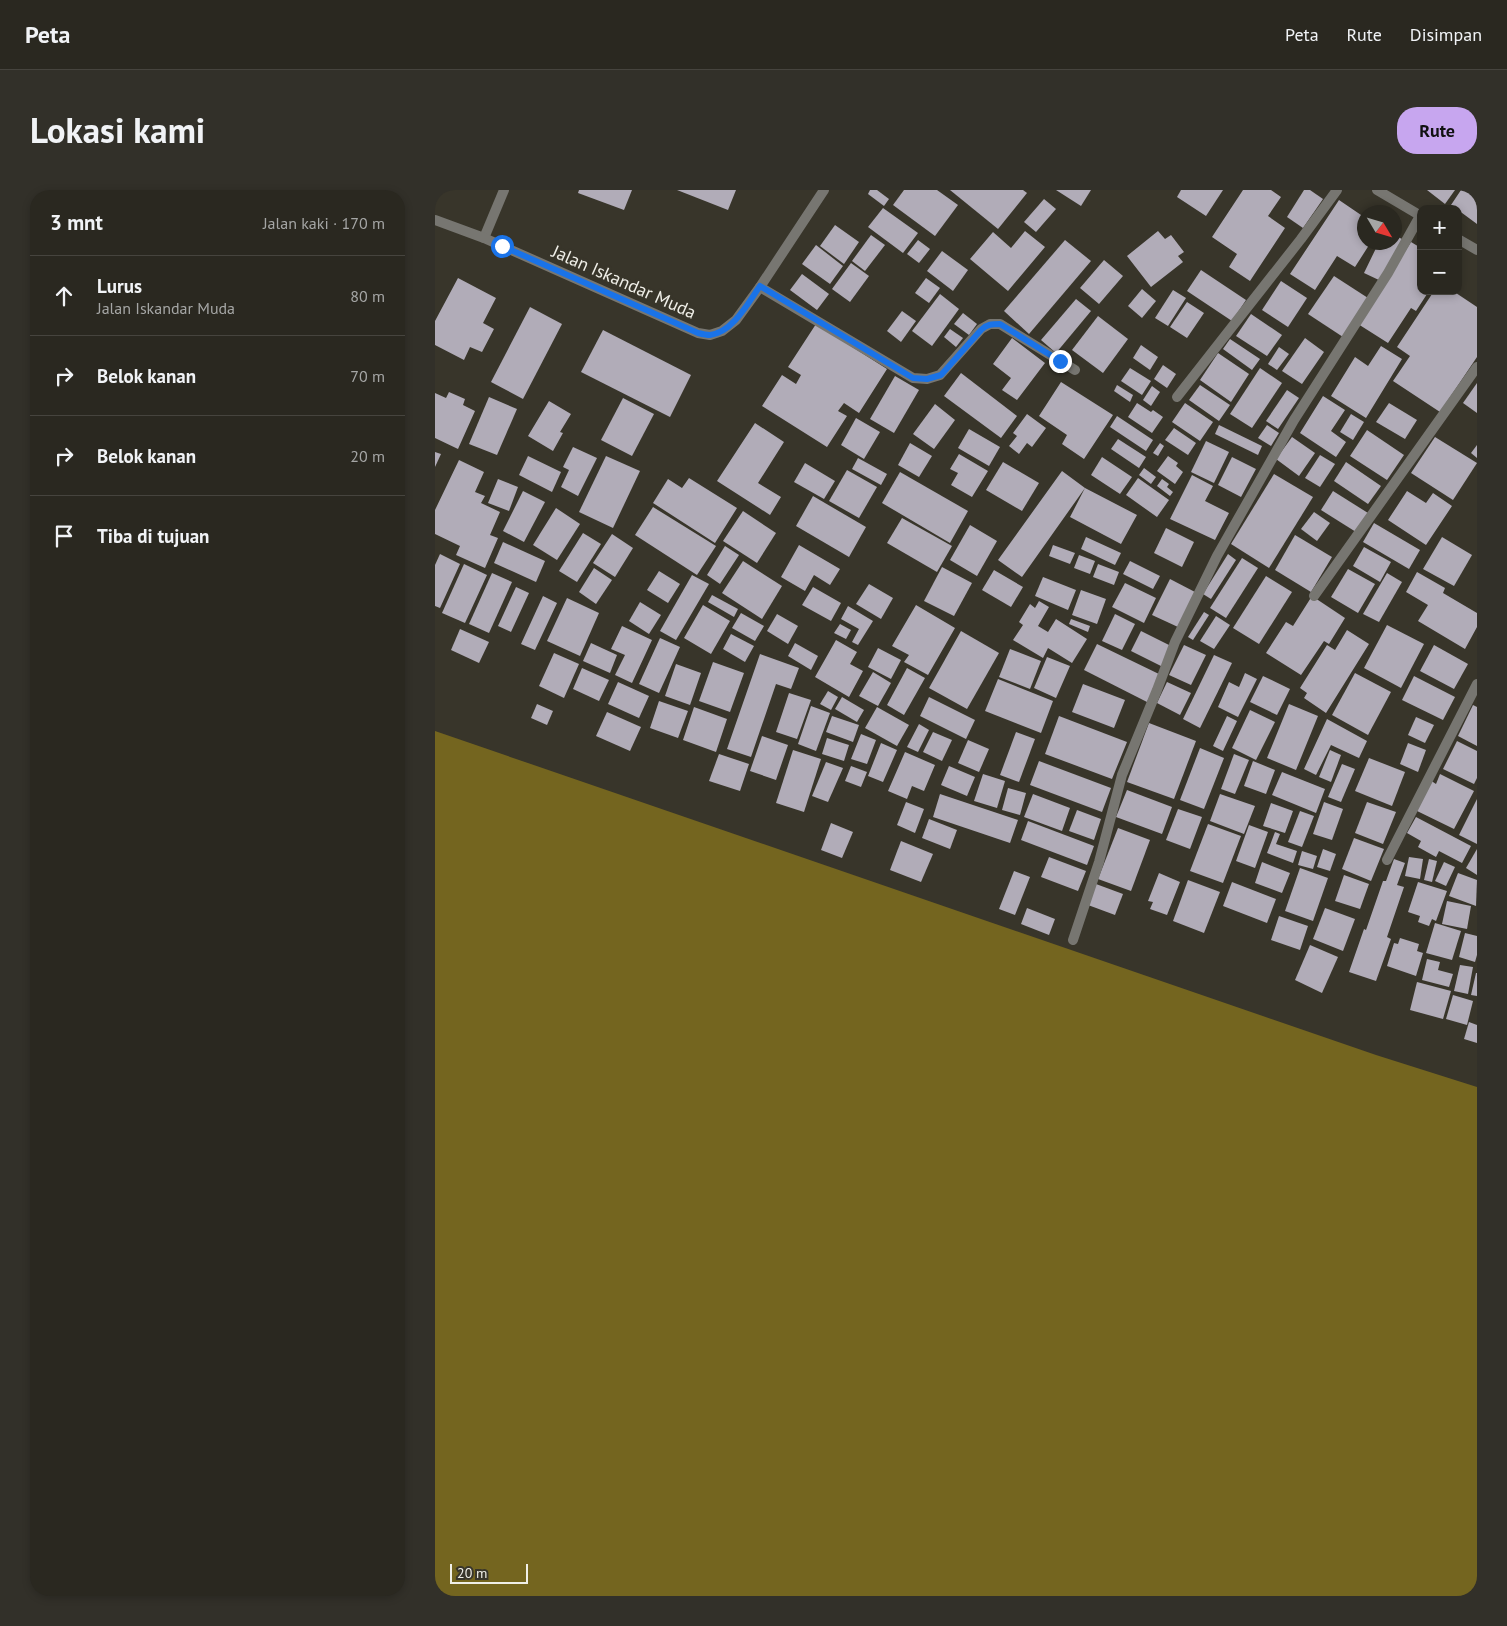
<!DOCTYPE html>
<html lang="id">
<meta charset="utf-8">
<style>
:root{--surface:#2a2820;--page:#323029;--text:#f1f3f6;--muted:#a5a6a5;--line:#46443e;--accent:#c7a6ef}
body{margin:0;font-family:"PT Sans",sans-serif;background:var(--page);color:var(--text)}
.controls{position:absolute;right:15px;top:15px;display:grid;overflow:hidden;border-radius:10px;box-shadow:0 2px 8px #0003}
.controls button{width:45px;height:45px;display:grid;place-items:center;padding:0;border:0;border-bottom:1px solid var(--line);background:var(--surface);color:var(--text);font:25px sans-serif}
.compass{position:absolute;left:922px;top:15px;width:45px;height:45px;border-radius:50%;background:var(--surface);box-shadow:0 2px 8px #0003;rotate:128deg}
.scale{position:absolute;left:15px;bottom:12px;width:78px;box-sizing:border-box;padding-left:5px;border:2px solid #f0efe8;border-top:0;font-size:14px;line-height:18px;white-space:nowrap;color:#f0efe8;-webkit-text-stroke:4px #38352a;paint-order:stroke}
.stop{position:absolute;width:15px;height:15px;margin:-11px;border:4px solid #1a73e8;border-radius:50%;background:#fff}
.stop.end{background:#1a73e8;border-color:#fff;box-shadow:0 1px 5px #0008}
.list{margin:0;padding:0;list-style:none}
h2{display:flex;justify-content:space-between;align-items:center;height:65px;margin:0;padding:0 20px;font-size:21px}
h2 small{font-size:16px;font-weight:400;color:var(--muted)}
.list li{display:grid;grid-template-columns:32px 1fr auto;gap:15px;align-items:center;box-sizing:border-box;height:80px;padding:0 20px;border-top:1px solid var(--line)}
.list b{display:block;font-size:19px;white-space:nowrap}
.list p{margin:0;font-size:16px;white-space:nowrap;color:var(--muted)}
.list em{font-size:16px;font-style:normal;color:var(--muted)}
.icon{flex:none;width:28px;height:28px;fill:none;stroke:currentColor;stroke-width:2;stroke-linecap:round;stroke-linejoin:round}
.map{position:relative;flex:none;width:1042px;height:1406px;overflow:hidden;border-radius:20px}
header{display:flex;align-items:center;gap:30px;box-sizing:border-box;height:70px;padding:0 25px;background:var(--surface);border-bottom:1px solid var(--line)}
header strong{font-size:24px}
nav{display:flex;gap:28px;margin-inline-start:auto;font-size:18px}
.intro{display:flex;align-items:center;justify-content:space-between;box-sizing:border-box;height:120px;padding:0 30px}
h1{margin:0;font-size:35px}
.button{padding:12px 22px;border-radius:20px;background:var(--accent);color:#111;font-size:18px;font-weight:700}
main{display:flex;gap:30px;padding:0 30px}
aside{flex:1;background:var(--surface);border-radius:20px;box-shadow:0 2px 8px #0003}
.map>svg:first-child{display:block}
</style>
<header>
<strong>Peta</strong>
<nav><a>Peta</a><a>Rute</a><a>Disimpan</a></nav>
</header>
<div class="intro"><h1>Lokasi kami</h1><a class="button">Rute</a></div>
<main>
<aside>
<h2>3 mnt<small>Jalan kaki · 170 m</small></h2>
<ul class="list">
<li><svg class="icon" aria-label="ahead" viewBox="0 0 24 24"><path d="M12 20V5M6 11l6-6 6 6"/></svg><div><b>Lurus</b><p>Jalan Iskandar Muda</p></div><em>80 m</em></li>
<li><svg class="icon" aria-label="right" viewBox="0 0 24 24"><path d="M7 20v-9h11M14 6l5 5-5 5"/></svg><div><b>Belok kanan</b></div><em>70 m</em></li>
<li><svg class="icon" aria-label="right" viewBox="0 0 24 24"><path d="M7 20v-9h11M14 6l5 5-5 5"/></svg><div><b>Belok kanan</b></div><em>20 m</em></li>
<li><svg class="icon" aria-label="arrive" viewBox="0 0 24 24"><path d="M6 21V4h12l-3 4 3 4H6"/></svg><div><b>Tiba di tujuan</b></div></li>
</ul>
</aside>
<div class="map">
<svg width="1042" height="1406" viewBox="0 0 1042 1406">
<rect width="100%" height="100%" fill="#38352a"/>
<!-- water -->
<path fill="#74651f" d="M0,541L941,865L1042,897V1406H0Z"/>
<!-- building -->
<g fill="#b1acb8">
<path d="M144,0H197L189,20L143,3Z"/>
<path d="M242,0H301L293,20Z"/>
<path d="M435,0H442L454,9L449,16L433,4Z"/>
<path d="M469,0H502L523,15L500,46L458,15Z"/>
<path d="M515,0H588L592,3L563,39Z"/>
<path d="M621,0H656L646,16Z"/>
<path d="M746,0H788L771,26L742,7Z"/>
<path d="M808,0H836L846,7L833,26L850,38L815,91L794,77L802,64L777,47Z"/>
<path d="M869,0H875L888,9L868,38L852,27Z"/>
<path d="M992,0H1020L1010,14Z"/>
<path d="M1026,0H1042V34L1023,20V19L1016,15Z"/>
<path d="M609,9L621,19L601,42L589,32Z"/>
<path d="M904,10L929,27V52H936L920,77L902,66L880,100L855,84Z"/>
<path d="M448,18L483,43L468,63L433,37Z"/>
<path d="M400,35L424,52L409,74L385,56Z"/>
<path d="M590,41L610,57L573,101L535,69L558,42L576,58Z"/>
<path d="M723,41L730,49L736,45L749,62L743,66L748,72L716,97L692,66Z"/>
<path d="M436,45L450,55L430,81L417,71Z"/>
<path d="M959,45L967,49L946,91L929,83L944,52H959Z"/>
<path d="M483,50L495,59L484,73L472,64Z"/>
<path d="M630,50L656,71L594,144L569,121Z"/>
<path d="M976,52L986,58V101H994L981,121L976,118L953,153L923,134Z"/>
<path d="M381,55L408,76L395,94L367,74Z"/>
<path d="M507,61L533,80L518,101L492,81Z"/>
<path d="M669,70L688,86L664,114L645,98Z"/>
<path d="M416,73L434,86L415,112L397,99Z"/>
<path d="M766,80L811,110L797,131L752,101Z"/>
<path d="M367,84L394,104L382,120L355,100Z"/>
<path d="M899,86L933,108L908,147L873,124Z"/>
<path d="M23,88L61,108L48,133L59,139L47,162L35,157L29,170L0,155V131Z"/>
<path d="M491,88L505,98L494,113L480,103Z"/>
<path d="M846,91L872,108L853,137L827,120Z"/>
<path d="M707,99L721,111L707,128L693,116Z"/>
<path d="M738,100L751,108L733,136L720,128Z"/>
<path d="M999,101H1018L1042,117V167L1005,222L958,191L975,166L962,157Z"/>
<path d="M505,104L524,119L497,156L477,141Z"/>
<path d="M641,109L656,121L621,163L606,150Z"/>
<path d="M752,112L769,123L752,148L735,137Z"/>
<path d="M95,117L127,134L88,209L56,192Z"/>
<path d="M467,121L481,131L466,152L452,141Z"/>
<path d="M528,123L542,134L534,145L519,134Z"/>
<path d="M816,124L847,145L832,166L801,146Z"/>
<path d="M663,126L693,149L668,183L637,160Z"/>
<path d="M381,134L452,179L424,223L409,213L403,221L412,226L392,257L327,216L347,185L361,194L366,185L353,177Z"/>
<path d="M515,139L528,148L521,157L509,147Z"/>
<path d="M168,140L256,185L235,227L146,182Z"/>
<path d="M577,148L610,173L582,210L567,200L576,188L558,174Z"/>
<path d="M870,148L889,162L867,194L847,181Z"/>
<path d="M795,149L825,169L817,180L788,159Z"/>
<path d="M706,155L723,167L715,180L698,168Z"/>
<path d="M946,156L967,169L931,228L896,206L920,167L933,176Z"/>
<path d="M844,157L854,164L842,180L833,174Z"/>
<path d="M783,163L814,184L796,212L765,190Z"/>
<path d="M728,175L741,184L732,198L719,189Z"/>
<path d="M695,178L716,191L707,205L686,191Z"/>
<path d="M825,178L847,193L817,238L795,224Z"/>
<path d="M526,183L582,226L566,248L509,206Z"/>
<path d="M460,186L484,200L459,243L435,229Z"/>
<path d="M626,192L678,225L649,269L627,254L632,245L604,226Z"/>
<path d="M1042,193V223L1028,213Z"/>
<path d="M682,195L698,205L695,212L679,201Z"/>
<path d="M765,195L795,215L784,231L754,210Z"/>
<path d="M717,196L725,202L716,216L708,210Z"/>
<path d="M852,200L864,208L843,239L831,231Z"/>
<path d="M14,202L30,209L28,215L40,221L23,259L0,248V203L11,208Z"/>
<path d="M888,206L910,220L896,241L911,252L901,267L865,243Z"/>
<path d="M54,207L82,219L62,265L34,254Z"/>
<path d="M188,208L219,224L197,266L166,250Z"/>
<path d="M114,211L136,224L125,242L128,243L118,261L93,246Z"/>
<path d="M702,213L716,222L718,220L728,227L717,243L693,227Z"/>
<path d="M750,213L778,232L765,251L737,232Z"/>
<path d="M954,213L982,230L970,249L941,232Z"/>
<path d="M500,214L520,230L499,259L478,244Z"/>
<path d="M592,224L611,238L597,257L592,253L584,264L574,256L582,246L578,243Z"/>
<path d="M916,224L929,232L918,250L905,242Z"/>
<path d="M682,226L718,250L711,261L675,237Z"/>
<path d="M421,228L445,242L429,269L406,255Z"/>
<path d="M320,233L349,252L323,293L346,307L335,325L282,291Z"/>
<path d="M784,235L827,256L823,265L780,244Z"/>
<path d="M832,235L844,243L836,256L823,248Z"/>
<path d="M739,238L761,253L753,265L730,250Z"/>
<path d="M534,239L565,257L554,276L523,258Z"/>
<path d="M932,240L969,265L952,290L915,266Z"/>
<path d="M857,247L880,263L864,286L841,269Z"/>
<path d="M1000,247L1042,273L1018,310L976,283Z"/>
<path d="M683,249L711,267L704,278L676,259Z"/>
<path d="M771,251L794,262L779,293L756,282Z"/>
<path d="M475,253L497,266L484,287L463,275Z"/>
<path d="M725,253L729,256L723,266L718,263Z"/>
<path d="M1042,255V268L1036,263Z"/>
<path d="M138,257L162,268L143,306L126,297L134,280L128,277Z"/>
<path d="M0,262L6,264L0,277Z"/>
<path d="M524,264L553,281L537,307L516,295L523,283L515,279Z"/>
<path d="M885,265L900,274L885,297L870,288Z"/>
<path d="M93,266L126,282L117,302L84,285Z"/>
<path d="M171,266L205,281L178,338L144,322Z"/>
<path d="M733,266L743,273L741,276L748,282L740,294L722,281Z"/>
<path d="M667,267L697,287L685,304L656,285Z"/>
<path d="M797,267L821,279L806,307L783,295Z"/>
<path d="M423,268L452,284L446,295L417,279Z"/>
<path d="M24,270L49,282L40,302L50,306L46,313L65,322L55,345L63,348L50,378L21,365L25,356L0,344V320Z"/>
<path d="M568,272L604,293L587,321L551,300Z"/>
<path d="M911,272L946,296L933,314L899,291Z"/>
<path d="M370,273L400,291L389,309L359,292Z"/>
<path d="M709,278L721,287L716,294L704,285Z"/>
<path d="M412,280L442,297L424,328L394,311Z"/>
<path d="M627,281L650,298L702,325L686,354L635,327L650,298L587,387L563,370Z"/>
<path d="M465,282L533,321L515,353L447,313Z"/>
<path d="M839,284L878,307L834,378L796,354Z"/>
<path d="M757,285L778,296L770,311L794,323L780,350L735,329Z"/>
<path d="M254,288L302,318L280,353L218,313L233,289L247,298Z"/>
<path d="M703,288L734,310L722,327L691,305Z"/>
<path d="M63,289L83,297L74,321L53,313Z"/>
<path d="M727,289L734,294L732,297L738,302L735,306L722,296Z"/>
<path d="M88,301L110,312L89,352L68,341Z"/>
<path d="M898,301L933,323L921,342L886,320Z"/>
<path d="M972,301L991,313L998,303L1017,316L991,355L953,330Z"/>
<path d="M378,306L431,337L414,367L361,336Z"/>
<path d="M218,317L281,356L262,385L200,345Z"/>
<path d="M121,318L145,334L122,370L98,355Z"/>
<path d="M308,321L341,343L322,373L288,351Z"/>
<path d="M879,322L895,333L882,351L866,339Z"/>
<path d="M467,328L517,356L502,382L452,353Z"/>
<path d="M939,333L985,360L974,379L928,352Z"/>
<path d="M535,335L562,351L542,386L515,370Z"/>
<path d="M731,338L759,352L747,377L719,363Z"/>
<path d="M148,343L166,354L142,392L124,381Z"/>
<path d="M177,344L198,358L180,387L158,373Z"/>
<path d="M860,345L897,367L876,402L840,380Z"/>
<path d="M651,347L686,363L680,375L646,359Z"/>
<path d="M1007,347L1037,365L1019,396L988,379Z"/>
<path d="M68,352L110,371L101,392L59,373Z"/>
<path d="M364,355L405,379L395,395L379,385L370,401L346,387Z"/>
<path d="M618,355L640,363L635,374L614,366Z"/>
<path d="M290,356L304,365L285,394L272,385Z"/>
<path d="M929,357L956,372L945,392L918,376Z"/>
<path d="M5,364L25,374L5,418L0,416V375Z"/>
<path d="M793,364L801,370L776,409L768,404Z"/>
<path d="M644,365L660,371L655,384L639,378Z"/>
<path d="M807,368L823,378L791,428L775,418Z"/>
<path d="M308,371L347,396L327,429L287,403Z"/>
<path d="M695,371L725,386L718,399L688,384Z"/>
<path d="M29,374L52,385L30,433L7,423Z"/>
<path d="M663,374L684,382L679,395L658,387Z"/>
<path d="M507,377L537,393L519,426L489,411Z"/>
<path d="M159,378L177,390L161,414L144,402Z"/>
<path d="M913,379L940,394L923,423L896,407Z"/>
<path d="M559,380L588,397L576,417L547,400Z"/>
<path d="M224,381L245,394L233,413L212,400Z"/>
<path d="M982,382L1010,398L1008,403L1042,423V437L1030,459L983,431L993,415L971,402Z"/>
<path d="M57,383L77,392L54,443L34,434Z"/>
<path d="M952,383L967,392L944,432L928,424Z"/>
<path d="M257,385L274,394L241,450L225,441Z"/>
<path d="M831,386L857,402L824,454L798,438Z"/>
<path d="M608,387L641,400L633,420L600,406Z"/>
<path d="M735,389L760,402L743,437L717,425Z"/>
<path d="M690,393L721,408L709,433L677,417Z"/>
<path d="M434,394L458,408L446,429L421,414Z"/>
<path d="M81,397L94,403L76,442L63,436Z"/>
<path d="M378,397L406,413L396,431L367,415Z"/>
<path d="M646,400L671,409L662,434L637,425Z"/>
<path d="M277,405L303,419L299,427L273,412Z"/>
<path d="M108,406L122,413L100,460L86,454Z"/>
<path d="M877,406L910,428L894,454L889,451L866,485L831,463L851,432L858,436Z"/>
<path d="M132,408L164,423L145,466L112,451Z"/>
<path d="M604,411L614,417L603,436L613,442L621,429L652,449L637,473L613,458L608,468L578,450L588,435L584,432L595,414L600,418Z"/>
<path d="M205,412L226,425L214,444L194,431Z"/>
<path d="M268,415L295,431L276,464L249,448Z"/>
<path d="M481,415L520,438L493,485L469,472L474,465L457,456Z"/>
<path d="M413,416L438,431L423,455L417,452L424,439L406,429Z"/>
<path d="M769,422L774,425L758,450L753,447Z"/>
<path d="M306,423L329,436L320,451L297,438Z"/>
<path d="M342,424L363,436L353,454L332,441Z"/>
<path d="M680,424L700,434L687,460L667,451Z"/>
<path d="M781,426L795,435L779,459L765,451Z"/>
<path d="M636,429L655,436L653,442L634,434Z"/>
<path d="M405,434L416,440L411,449L399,443Z"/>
<path d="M952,435L989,454L966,498L929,478Z"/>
<path d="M187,436L217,450L197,493L180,485L190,465L176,459Z"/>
<path d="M25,439L54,452L44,473L16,460Z"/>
<path d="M912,440L934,454L891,523L869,508L872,503L865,498L892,455L900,460Z"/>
<path d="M526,441L564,463L532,519L494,498Z"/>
<path d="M706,441L738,457L728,477L696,461Z"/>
<path d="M296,444L319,456L310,472L288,459Z"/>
<path d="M225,448L245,457L224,503L204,494Z"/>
<path d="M401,450L422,462L415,474L428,481L414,507L380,487Z"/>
<path d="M156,453L182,465L175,483L148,471Z"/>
<path d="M360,453L383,466L376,480L353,466Z"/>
<path d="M662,454L726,485L712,512L649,480Z"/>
<path d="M749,455L771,465L756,495L734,485Z"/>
<path d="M999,455L1033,474L1019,499L985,481Z"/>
<path d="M443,458L466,470L456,489L433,477Z"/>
<path d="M575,459L606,471L595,499L564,487Z"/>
<path d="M119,463L144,474L129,508L104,496Z"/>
<path d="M325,464L364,478L356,499L341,494L316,567L292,559Z"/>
<path d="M779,465L797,473L765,538L748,529Z"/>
<path d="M612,467L635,476L621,508L599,498Z"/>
<path d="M278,472L309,483L295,522L264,511Z"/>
<path d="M241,474L266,483L255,515L230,506Z"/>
<path d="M147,478L174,490L164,511L138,499Z"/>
<path d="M472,478L490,488L469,525L452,515Z"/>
<path d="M438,482L456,493L443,516L424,506Z"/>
<path d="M810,483L822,489L803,527L783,517L794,492L804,497Z"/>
<path d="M920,483L956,502L933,545L897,525Z"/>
<path d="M828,486L855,499L842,525L815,512Z"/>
<path d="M979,486L1020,507L1008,530L967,510Z"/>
<path d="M563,489L618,511L606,543L550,521Z"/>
<path d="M183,492L214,506L204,528L173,514Z"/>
<path d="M732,492L756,503L745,525L722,513Z"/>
<path d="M648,494L690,510L679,538L637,522Z"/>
<path d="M393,501L403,507L396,520L385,514Z"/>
<path d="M354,503L376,510L362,549L341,542Z"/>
<path d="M407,507L429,520L422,532L400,519Z"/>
<path d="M494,507L540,530L531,549L485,526Z"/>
<path d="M224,511L253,521L243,548L215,538Z"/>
<path d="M102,514L118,521L112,535L96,528Z"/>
<path d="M854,514L883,526L861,580L832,568Z"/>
<path d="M1038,515L1042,517V556L1023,546Z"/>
<path d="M376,516L395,523L381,561L363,554Z"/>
<path d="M259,517L292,529L281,562L248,550Z"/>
<path d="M442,517L474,535L462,556L430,538Z"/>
<path d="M815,520L840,532L821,570L797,558Z"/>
<path d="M172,522L206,537L195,561L161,546Z"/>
<path d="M397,526L424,535L418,552L391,542Z"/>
<path d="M624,526L692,552L677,589L610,564Z"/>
<path d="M792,526L802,531L788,561L778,556Z"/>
<path d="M981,527L999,535L990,553L973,545Z"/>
<path d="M892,529L932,551L924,568L896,555L881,585L869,579Z"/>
<path d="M714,533L761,551L739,609L692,592Z"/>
<path d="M484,534L494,540L483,562L472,557Z"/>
<path d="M498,542L517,550L507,571L488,562Z"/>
<path d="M581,542L600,549L584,592L565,585Z"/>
<path d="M426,544L441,550L432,574L416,569Z"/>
<path d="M327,546L353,555L341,590L315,581Z"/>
<path d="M392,548L414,555L409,571L387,564Z"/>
<path d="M533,550L554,559L544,582L523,573Z"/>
<path d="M1022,551L1042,561V588L1039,594L1008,579Z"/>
<path d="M446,553L462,560L448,592L433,586Z"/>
<path d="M973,553L991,560L983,582L965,574Z"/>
<path d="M765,558L789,568L769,619L745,610Z"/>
<path d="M358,560L386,569L369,622L341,613Z"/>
<path d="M895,560L906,565L896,592L884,587Z"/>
<path d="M470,562L500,575L489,601L477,596L472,609L453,601Z"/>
<path d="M284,564L314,574L305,601L274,591Z"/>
<path d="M799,564L814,570L800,604L786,599Z"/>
<path d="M934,568L970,582L957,616L920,601Z"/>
<path d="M604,571L676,598L667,622L595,595Z"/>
<path d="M818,571L840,580L831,604L809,596Z"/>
<path d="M391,572L408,578L393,612L377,606Z"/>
<path d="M907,574L920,579L906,612L893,607Z"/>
<path d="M416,576L432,582L426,597L410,591Z"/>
<path d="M514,576L540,587L532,606L506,595Z"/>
<path d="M847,582L890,599L881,623L837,605Z"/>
<path d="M548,584L570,591L562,618L539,611Z"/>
<path d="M1005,584L1039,601L1019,639L980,620L995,590L1001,594Z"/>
<path d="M573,598L591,603L585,625L567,620Z"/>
<path d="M692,600L737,617L727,644L681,627Z"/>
<path d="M505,604L583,630L575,653L498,627Z"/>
<path d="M598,604L635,618L627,641L589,627Z"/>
<path d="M785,604L820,616L809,644L775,631Z"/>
<path d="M1042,609V654L1024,645Z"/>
<path d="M471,612L489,619L480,643L462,635Z"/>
<path d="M889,612L908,619L897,650L878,644Z"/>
<path d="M932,612L961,622L948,654L920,643Z"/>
<path d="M836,613L858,621L850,643L828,636Z"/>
<path d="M743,619L767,627L755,659L731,650Z"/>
<path d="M642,620L666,629L659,650L634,641Z"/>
<path d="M865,621L879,626L867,657L853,652Z"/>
<path d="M981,627L1036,656L1027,673L1004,661L1001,667L983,657L986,651L972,643Z"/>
<path d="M494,629L522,640L515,659L487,648Z"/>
<path d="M593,631L659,656L652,675L586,650Z"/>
<path d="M396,633L418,642L407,668L386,660Z"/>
<path d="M773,634L806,646L788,693L755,681Z"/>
<path d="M814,635L833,642L820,678L801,671Z"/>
<path d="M683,638L715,650L696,701L663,689Z"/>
<path d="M840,642L845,644L841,654L862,661L858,673L832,663Z"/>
<path d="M919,648L949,659L936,691L907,679Z"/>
<path d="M466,651L498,664L486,692L455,680Z"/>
<path d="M888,659L901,664L895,681L882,677Z"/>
<path d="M1042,659V685L1031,678Z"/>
<path d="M867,661L882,666L878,679L863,675Z"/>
<path d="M614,667L651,681L643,701L606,687Z"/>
<path d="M974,667L988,669L985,689L970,686Z"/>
<path d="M959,669L970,673L962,695L969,697L952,747L956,749L941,791L914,782L929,739L931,740L948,691H951Z"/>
<path d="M994,669L1002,671L997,692L989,690Z"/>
<path d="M827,672L855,683L847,703L820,693Z"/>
<path d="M1009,672L1020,677L1011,696L1000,691Z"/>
<path d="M865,678L893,688L878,731L850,721Z"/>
<path d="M579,681L595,687L580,725L564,719Z"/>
<path d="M724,683L745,692L732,725L715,719L718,712L713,711Z"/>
<path d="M1023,683L1042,690L1041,716L1014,706Z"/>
<path d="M909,685L934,694L925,719L900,711Z"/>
<path d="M753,690L785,702L769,743L738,731Z"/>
<path d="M797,692L841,709L832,733L788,716Z"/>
<path d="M983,692L1012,701L1001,731L997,729L994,736L983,732L985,726L973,722Z"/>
<path d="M661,694L688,704L680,725L653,715Z"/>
<path d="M1012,711L1036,716L1032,739L1007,734Z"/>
<path d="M592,718L620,729L614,745L586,734Z"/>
<path d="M890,718L920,729L908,761L878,749Z"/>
<path d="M844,726L873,736L865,760L836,750Z"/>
<path d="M1000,733L1026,741L1017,770L991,763Z"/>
<path d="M1030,743L1042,746V765L1040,772L1024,767Z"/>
<path d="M965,748L984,754L982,761L988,763L981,786L952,776L959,753L963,754Z"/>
<path d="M875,755L903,767L887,803L860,790Z"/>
<path d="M992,769L1005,772L1003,780L1018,784L1014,797L987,790Z"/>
<path d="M1025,775L1038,777L1033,804L1019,801Z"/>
<path d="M1041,783H1042V806L1036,805Z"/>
<path d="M982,792L1016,801L1008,829L975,820Z"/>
<path d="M1018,805L1038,811L1032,835L1011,829Z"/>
<path d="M1034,832L1042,835V853L1029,849Z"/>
</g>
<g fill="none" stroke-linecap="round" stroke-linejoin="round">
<!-- minor -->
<g stroke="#777671" stroke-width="10">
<path d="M942,0L986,26"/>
<path d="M49,48L69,0"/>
<path d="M1023,49L1042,60"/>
<path d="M325,97L478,188L492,189L505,185L546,139L555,134H565L640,180"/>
<path d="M742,207L866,49L902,0"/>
<path d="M879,406L1042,177"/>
<path d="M952,670L1042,494"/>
<path d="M638,750L664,672L687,585L722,500L740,452L782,366L859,230L953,83L985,26"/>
</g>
<!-- tertiary -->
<path stroke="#777671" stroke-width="10" d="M0,30L49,48L263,143L275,145L287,141L301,130L325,97L389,0"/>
</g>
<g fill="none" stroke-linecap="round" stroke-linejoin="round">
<!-- route -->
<path stroke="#1a73e8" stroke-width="6" d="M67,56L263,143C267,144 271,145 275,145C298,142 313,113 325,96L478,188L492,189L506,185L546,140C552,134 557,134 565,134L625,171"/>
</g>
<g text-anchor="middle" stroke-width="5" stroke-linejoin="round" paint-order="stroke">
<!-- street labels -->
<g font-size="18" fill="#f0efe8" stroke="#38352a">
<text transform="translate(189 92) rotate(24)" y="6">Jalan Iskandar Muda</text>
</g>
</g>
</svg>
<div class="controls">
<button>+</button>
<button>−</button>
</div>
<svg class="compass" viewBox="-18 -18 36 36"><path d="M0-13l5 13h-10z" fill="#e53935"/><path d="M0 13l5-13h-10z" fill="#a5a6a5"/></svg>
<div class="scale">20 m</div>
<div class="stop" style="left:67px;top:56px"></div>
<div class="stop end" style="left:625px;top:171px"></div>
</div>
</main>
